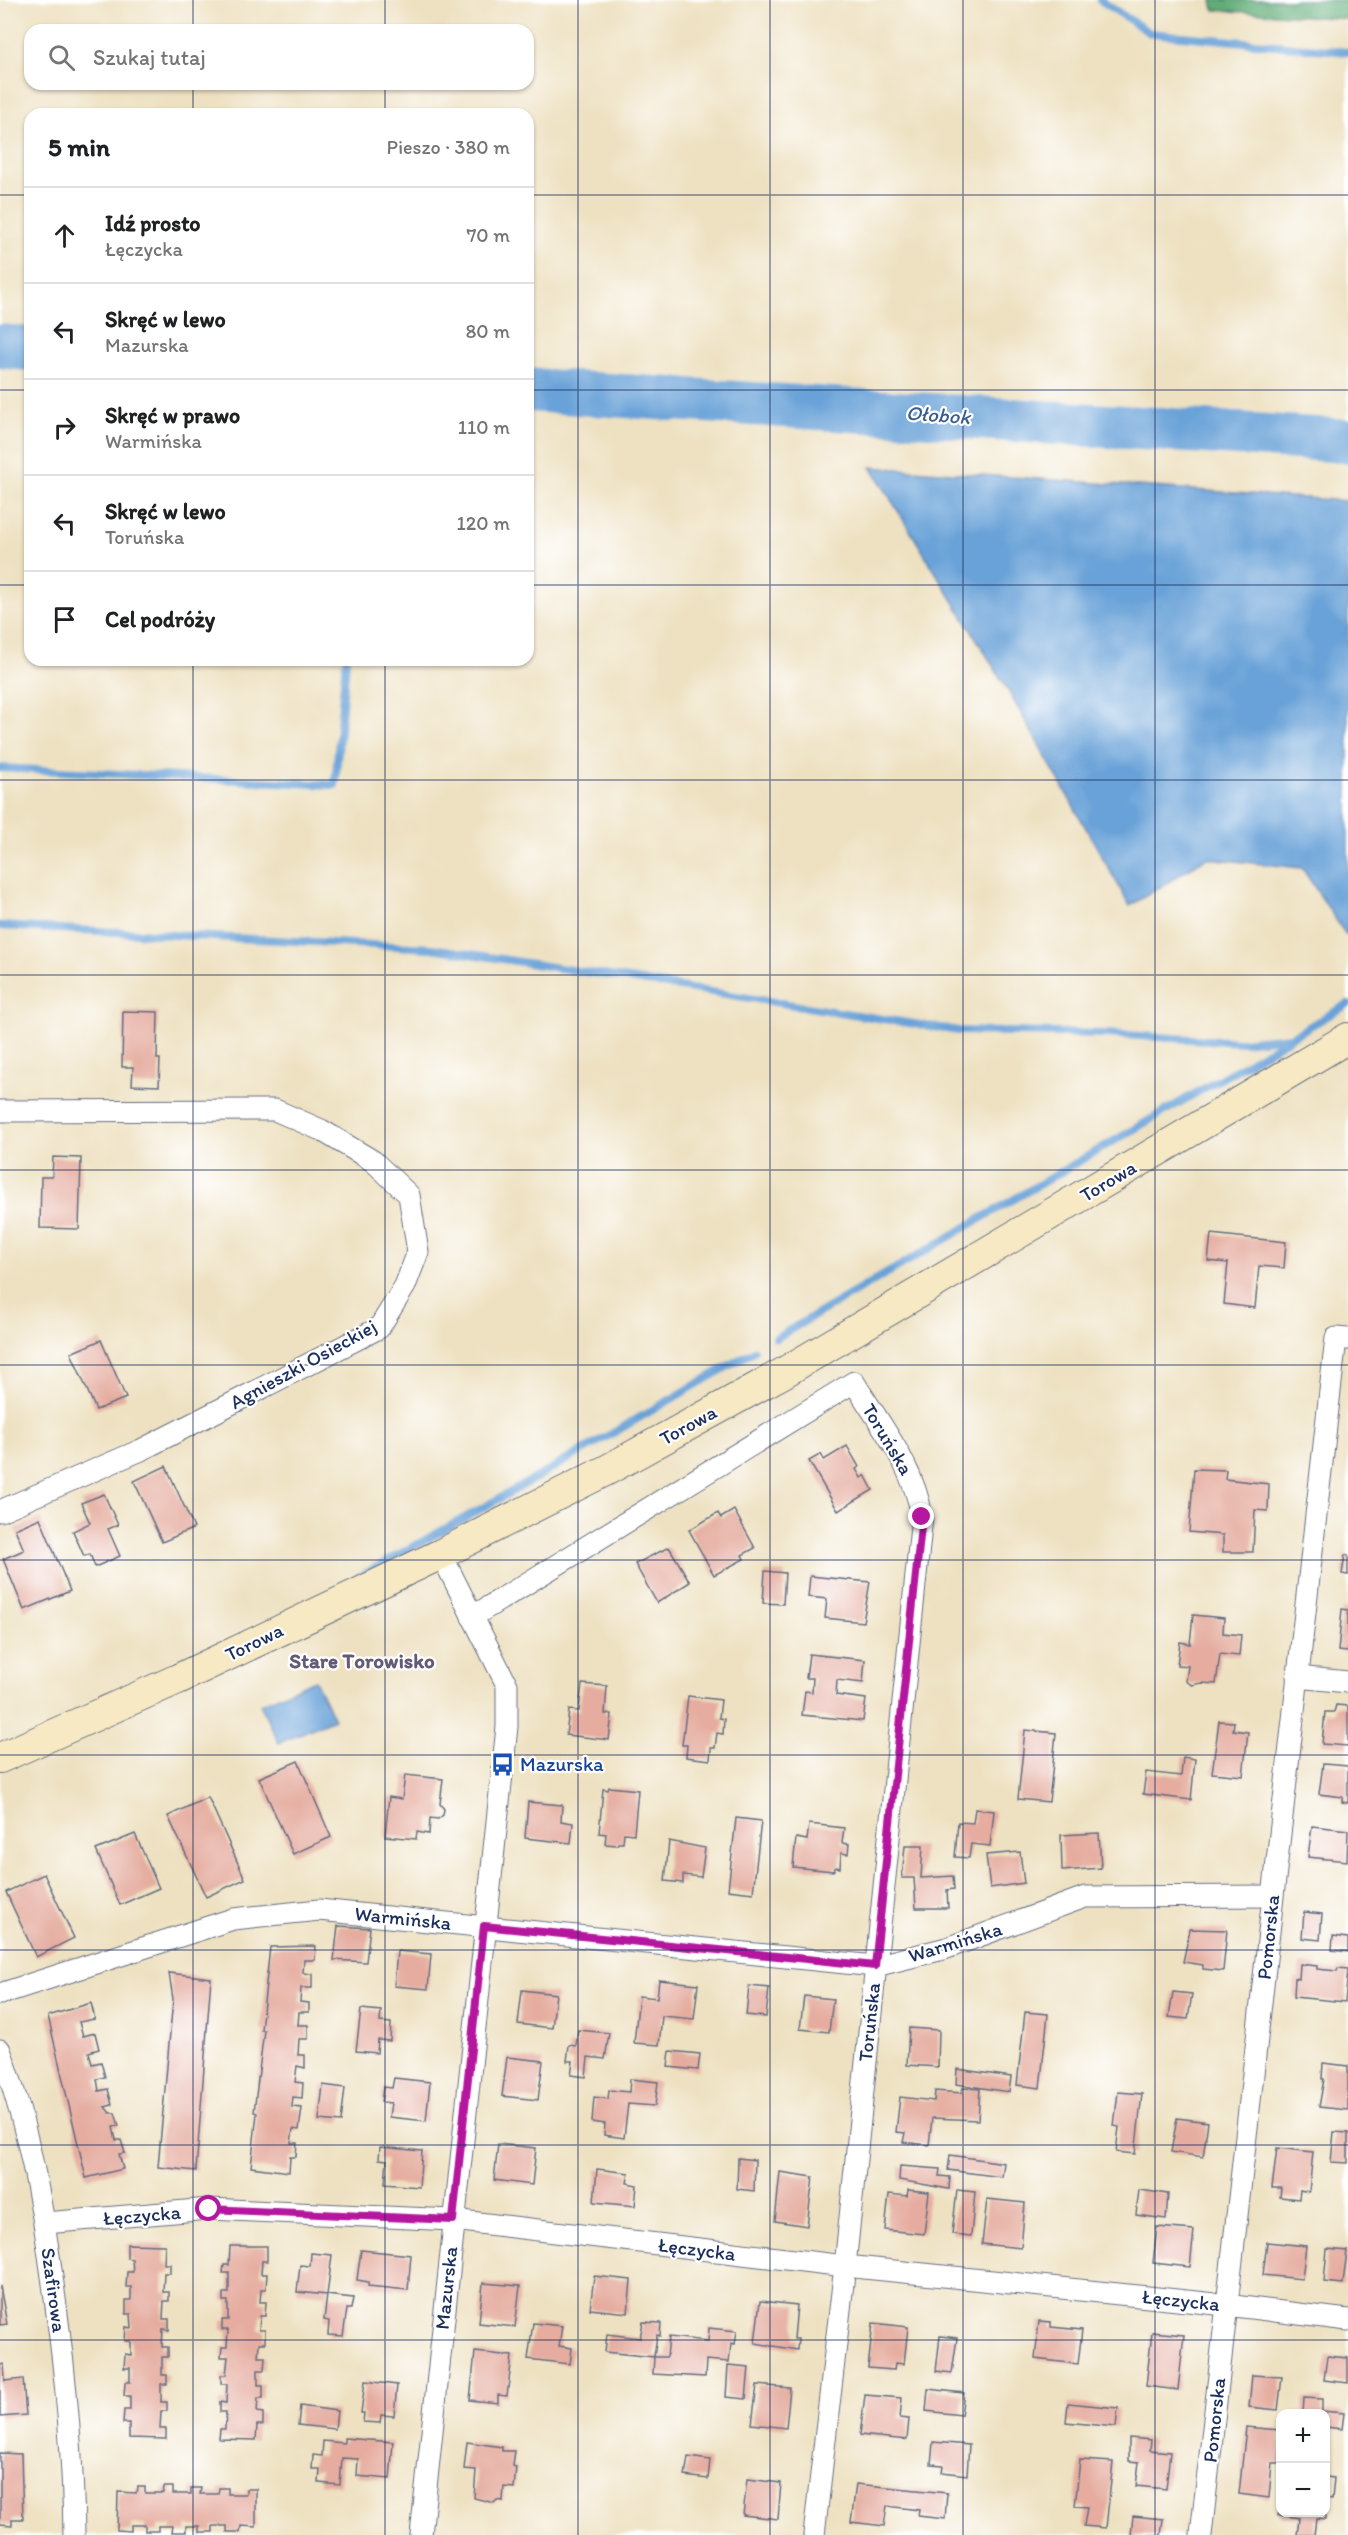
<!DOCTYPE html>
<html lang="pl">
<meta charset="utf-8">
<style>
:root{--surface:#fff;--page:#f6f6f6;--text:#202124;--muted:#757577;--line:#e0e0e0}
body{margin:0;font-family:Itim,sans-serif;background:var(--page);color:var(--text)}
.controls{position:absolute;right:18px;bottom:18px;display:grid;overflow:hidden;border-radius:12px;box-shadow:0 2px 4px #0004}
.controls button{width:54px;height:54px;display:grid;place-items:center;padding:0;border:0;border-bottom:2px solid var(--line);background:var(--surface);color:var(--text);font:30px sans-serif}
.stop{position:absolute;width:18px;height:18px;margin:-14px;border:4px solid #b5179e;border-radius:50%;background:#fff}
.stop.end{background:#b5179e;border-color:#fff;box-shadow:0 2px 6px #0008}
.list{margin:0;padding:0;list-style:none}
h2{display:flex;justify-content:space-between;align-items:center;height:78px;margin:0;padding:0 24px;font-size:26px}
h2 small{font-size:20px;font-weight:400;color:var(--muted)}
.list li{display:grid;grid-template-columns:39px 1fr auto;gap:18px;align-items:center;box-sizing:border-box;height:96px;padding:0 24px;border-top:2px solid var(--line)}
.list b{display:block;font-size:22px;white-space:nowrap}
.list p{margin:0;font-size:20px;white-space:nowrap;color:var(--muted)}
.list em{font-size:20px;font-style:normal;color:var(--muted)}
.icon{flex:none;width:33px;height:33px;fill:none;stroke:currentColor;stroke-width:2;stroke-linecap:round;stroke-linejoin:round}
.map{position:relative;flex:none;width:1348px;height:2535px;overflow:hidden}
.search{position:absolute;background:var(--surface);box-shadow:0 2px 4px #0004;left:24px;top:24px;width:510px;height:66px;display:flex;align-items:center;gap:15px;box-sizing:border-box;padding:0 21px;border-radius:18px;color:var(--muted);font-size:22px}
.panel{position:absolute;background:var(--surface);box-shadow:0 2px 4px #0004;left:24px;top:108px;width:510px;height:558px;border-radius:18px}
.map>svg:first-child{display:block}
</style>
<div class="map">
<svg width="1348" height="2535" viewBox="0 0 1348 2535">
<rect width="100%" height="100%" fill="#fff"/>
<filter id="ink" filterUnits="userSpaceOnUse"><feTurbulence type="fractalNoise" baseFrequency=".0167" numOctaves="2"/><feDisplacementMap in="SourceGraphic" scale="12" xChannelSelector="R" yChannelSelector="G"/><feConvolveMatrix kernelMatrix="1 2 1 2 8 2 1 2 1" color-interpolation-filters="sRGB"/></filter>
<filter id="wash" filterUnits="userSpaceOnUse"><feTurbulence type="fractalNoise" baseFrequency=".008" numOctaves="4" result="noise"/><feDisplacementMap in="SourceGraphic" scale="24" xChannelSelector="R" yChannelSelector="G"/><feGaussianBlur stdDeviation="1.35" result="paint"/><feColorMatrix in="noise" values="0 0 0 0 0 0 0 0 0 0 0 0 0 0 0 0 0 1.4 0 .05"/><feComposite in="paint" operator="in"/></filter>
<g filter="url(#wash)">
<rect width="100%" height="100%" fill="#eee1c1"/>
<!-- forest -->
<path fill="#61ad77" stroke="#3e6e6a" stroke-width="1.5" d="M1212,0H1348V19L1214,10Z"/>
<!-- water -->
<g fill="#69a2d8" stroke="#42689b" stroke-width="1.5">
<path d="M871,467L1348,501V934L1346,935L1302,868L1206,858L1130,906L1006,687Z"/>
<path d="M315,1680L334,1719L279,1743L260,1704Z"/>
</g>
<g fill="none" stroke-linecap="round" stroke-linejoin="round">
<!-- stream -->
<g stroke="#69a2d8" stroke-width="8">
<path d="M1100,0L1150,33L1348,52"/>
<path d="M0,768L335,785L346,660"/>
<path d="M0,926L432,948L959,1031L1106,1034L1241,1042L1291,1037L1348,1004"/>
<path d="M776,1338L1287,1040"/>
<path d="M359,1577L520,1487L754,1351"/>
</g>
<!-- river -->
<g stroke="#69a2d8" stroke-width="44">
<path d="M0,346L30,349"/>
<path d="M528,390L1348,441"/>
</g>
</g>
<g id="blocks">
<!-- building -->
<g fill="#e5ac9f">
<path d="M123,1011L158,1012L157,1059H160L159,1086L132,1085L133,1067H122Z"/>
<path d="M53,1157L81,1158L79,1229L40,1228L41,1177H52Z"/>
<path d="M1211,1234L1286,1242L1284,1268L1259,1266L1255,1308L1224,1304L1228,1263L1208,1261Z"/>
<path d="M101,1340L126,1398L96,1410L71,1353Z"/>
<path d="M847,1446L859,1467L856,1469L861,1478L865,1475L873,1490L838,1511L809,1461L821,1454L824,1460Z"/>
<path d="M166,1466L194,1528L162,1542L134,1481Z"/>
<path d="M1194,1469L1226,1470L1225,1479L1269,1484L1268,1511L1255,1510L1253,1552H1223V1535L1189,1532Z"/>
<path d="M104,1494L118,1525L108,1529L120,1556L95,1567L90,1554L84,1556L73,1531L90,1523L81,1503Z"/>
<path d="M734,1510L755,1548L742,1555L744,1559L714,1575L689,1530L718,1513L721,1518Z"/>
<path d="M40,1518L70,1591L24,1610L3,1559L24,1550L15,1529Z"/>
<path d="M669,1547L690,1582L657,1603L635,1564Z"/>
<path d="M1345,1555H1348V1575L1342,1574Z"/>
<path d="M765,1571L785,1573L783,1604L763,1603Z"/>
<path d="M810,1576L870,1582L863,1622L825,1618L827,1599L808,1597Z"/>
<path d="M1342,1609L1348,1610V1652L1338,1651Z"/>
<path d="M1193,1615L1224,1618L1223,1633L1241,1635L1239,1656L1220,1654L1216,1684L1202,1683L1192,1685L1186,1681L1188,1666L1177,1665L1180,1642L1190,1644Z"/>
<path d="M809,1654L865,1660L863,1683L837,1680L836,1695L866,1699L863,1721L802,1715L805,1691L812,1692L813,1678H806Z"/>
<path d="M582,1684L607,1686L605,1714H612L609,1740L566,1735L569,1710L579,1711Z"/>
<path d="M688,1696L721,1700L719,1718L724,1719L723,1734L717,1733L715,1748H711L710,1760L686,1757L687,1745H682Z"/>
<path d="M1336,1705L1348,1706V1746L1322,1744L1325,1712H1334Z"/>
<path d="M1219,1721L1234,1722L1233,1730L1248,1732L1243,1776L1212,1773Z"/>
<path d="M1025,1730L1056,1733L1049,1802L1018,1799Z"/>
<path d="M1183,1757L1195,1759L1191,1800L1143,1794L1146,1772L1181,1776Z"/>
<path d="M298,1761L331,1837L293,1854L259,1778Z"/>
<path d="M1323,1764L1348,1766V1803L1342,1802V1797L1319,1794Z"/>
<path d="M405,1775L443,1779L440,1804L444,1809L443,1815L438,1819L430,1818L429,1834L417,1832L416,1839L385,1836L389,1797L402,1799Z"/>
<path d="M609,1787L638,1790L634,1834L624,1833L623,1843H618L617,1845L605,1844L606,1834L599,1833L603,1789L608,1790Z"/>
<path d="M208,1797L245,1879L206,1897L168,1816Z"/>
<path d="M528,1802L562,1805L561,1821L573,1823L571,1843L525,1838Z"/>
<path d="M975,1809L994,1811L990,1846L971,1844L969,1858L955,1857L958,1822L973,1823Z"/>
<path d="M736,1818L761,1821L753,1893L728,1890Z"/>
<path d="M809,1824L844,1828L842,1843L849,1844L848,1854L841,1853L840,1868L836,1867L833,1871L793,1867L796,1838L807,1840Z"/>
<path d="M1312,1826L1348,1830L1347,1861L1308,1857Z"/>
<path d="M1099,1833L1101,1868L1062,1871L1061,1835Z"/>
<path d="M135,1834L159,1888L120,1905L96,1850Z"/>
<path d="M669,1841L705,1848L701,1877L683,1875V1883L665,1881Z"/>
<path d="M905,1846H923L921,1878L953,1876L954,1889L947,1890L948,1908H916L914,1878H902Z"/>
<path d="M1020,1852L1024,1883L990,1888L986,1855Z"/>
<path d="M44,1874L74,1938L36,1957L6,1892Z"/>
<path d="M1304,1912L1322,1914L1320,1940L1302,1938Z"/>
<path d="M338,1926L370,1928L366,1962L334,1960Z"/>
<path d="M1190,1929L1227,1930L1223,1971L1203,1969V1965L1183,1962Z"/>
<path d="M1333,1936L1348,1938V1952L1332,1950Z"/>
<path d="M316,1946L315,1960H304L303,1973L312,1974V1988H301L300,2002L309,2003V2012H299L298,2025H308V2039H299L298,2055H305V2068L297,2066L295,2082L303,2083L302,2098L293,2097L292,2107L302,2108L299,2130L293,2129L291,2143H297L296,2157H290L289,2172L251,2167L257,2113L254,2112L264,2030H261L270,1947Z"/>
<path d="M397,1951L431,1954L428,1989L394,1986Z"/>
<path d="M1300,1964L1317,1966V1969L1337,1971L1338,1968L1348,1969L1345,2002L1294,1997L1295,1978L1299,1979Z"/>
<path d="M169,1973L211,1978L196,2171L158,2167L173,1999Z"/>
<path d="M659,1980L698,1984L694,2019L662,2016L659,2045L634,2043L639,1996L657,1998Z"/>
<path d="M749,1986L769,1988L766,2017L746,2015Z"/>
<path d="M522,1990L556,1994L552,2028L518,2024Z"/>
<path d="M1173,1992L1192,1994L1188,2019L1169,2017Z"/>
<path d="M804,1996L833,1999L829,2032L800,2029Z"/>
<path d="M91,2003L95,2019L79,2022L83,2036L95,2033L99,2049L89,2052L92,2064L101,2062L105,2077L97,2079L99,2091L108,2089L112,2105L105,2107L110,2113H115L119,2126L113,2127L116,2140H121L125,2153L119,2154L123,2169L86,2178L48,2016Z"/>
<path d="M361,2009L381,2011L380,2022L391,2023L390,2041L378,2040L377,2053L356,2051Z"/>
<path d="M1025,2012L1048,2014L1040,2088L1017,2085Z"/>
<path d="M909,2028L939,2030L938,2067L907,2065Z"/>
<path d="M578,2030L609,2033L605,2059L588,2057L586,2077L571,2075L573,2061H567L569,2045L576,2046Z"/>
<path d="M670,2051L700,2054L698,2070L668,2067Z"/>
<path d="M507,2057L543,2061L538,2100L502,2096Z"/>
<path d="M1323,2063L1348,2066V2110L1319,2107L1324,2079H1322Z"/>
<path d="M957,2069L1011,2077L1009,2092L956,2084Z"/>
<path d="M394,2078L430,2082L426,2121L389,2117L391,2103L381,2102L383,2087L392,2088Z"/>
<path d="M630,2079L658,2082L655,2106L628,2104L624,2138L604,2135L605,2124L592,2122L594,2097L608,2099L609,2090L629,2092Z"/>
<path d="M323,2085L345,2088L341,2122L319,2120Z"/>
<path d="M962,2088L980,2089L978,2120L932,2118L929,2145L903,2142L905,2133L896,2132L900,2097L934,2101L935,2091L962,2093Z"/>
<path d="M1118,2092L1142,2094L1135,2154L1116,2152L1119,2127L1114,2126Z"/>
<path d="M1177,2118L1208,2122L1203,2157L1171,2152Z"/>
<path d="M1334,2132L1348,2133V2163L1331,2162Z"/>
<path d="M498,2144L536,2148L532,2185L494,2180Z"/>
<path d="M380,2147L422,2151L419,2187L385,2184L387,2160L379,2159Z"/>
<path d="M1277,2148L1313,2152L1309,2192L1300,2190L1299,2199L1280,2197L1281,2188H1272Z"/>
<path d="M950,2155L1004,2163L1002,2177L948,2170Z"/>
<path d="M738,2158L755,2160L754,2191L737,2189Z"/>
<path d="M900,2166L940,2169L939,2176L950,2177L949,2189L899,2180Z"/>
<path d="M597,2169L629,2173L627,2183L637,2185L635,2206L594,2202Z"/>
<path d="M780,2172L813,2177L807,2226L775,2221Z"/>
<path d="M908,2190L929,2192L924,2234L885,2230L889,2194L907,2196Z"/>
<path d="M957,2190L975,2192L971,2236L952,2234Z"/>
<path d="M1139,2190L1168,2194L1166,2219L1136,2215Z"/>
<path d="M987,2199L1025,2203L1021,2248L982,2244Z"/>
<path d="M1157,2227L1194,2230L1190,2267L1153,2263Z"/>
<path d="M1267,2242L1306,2246L1302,2279L1263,2275Z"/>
<path d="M127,2244L165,2245L164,2264H170V2273H164L163,2292H169V2301H164L163,2319H169V2330L163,2329L162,2347H168V2357H162V2375H167V2384H161V2402H167V2411H161L160,2429H166V2439L129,2438V2423H123L124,2410H130V2396H124L125,2382H130V2368H124L125,2354L131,2355V2341H125L126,2327L132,2328L131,2314H126V2300H131V2287H126L127,2272H133L132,2259L127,2258Z"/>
<path d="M230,2246H267V2261H262L261,2274H267L266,2289H261L260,2302H266L265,2316H260L259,2330H265V2343H259L258,2357H265L264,2370H258V2385H263V2398H258L257,2412L263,2413V2425H257L256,2440L219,2439L220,2429H225L226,2412H220V2402L226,2403L227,2384H221V2375H226L228,2357H221L222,2347H227L228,2330H222V2320H228V2301H223V2293H229V2273H223L224,2265H229Z"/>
<path d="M1327,2249L1347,2251L1343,2284L1324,2282Z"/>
<path d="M361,2250L411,2255L408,2290L368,2286V2282L357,2280Z"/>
<path d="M311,2253L332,2255L327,2295L353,2298L351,2309H347L343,2336L328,2335L329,2321L324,2320L327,2295L297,2292L300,2265L310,2266Z"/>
<path d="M594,2276L631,2280L628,2313L590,2309Z"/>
<path d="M483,2283L520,2286L515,2327L479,2323Z"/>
<path d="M0,2286L7,2324L0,2325Z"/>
<path d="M760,2301L797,2305L794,2339H798L797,2350L755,2343Z"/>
<path d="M1039,2321L1051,2322V2327L1082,2330L1078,2364L1035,2359Z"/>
<path d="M643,2322L661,2323L660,2336L657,2335L654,2357H667L669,2337L708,2341L709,2328L737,2331L735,2344L731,2343L729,2362L706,2360L705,2377L653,2374L654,2357L605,2352L607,2334L640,2338Z"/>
<path d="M533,2323L562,2326L559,2346L572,2348L570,2364L528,2359Z"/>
<path d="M873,2323L908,2327L904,2364L895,2363L894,2370L868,2368Z"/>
<path d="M1152,2332L1184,2335L1178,2390L1146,2386Z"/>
<path d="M940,2336L957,2338L952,2373L936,2371Z"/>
<path d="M475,2352L512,2356L507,2396L498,2395V2403L470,2400Z"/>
<path d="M1327,2356L1348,2358V2383L1324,2380Z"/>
<path d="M4,2364L5,2381L23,2379L26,2415L0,2417V2365Z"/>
<path d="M728,2365L749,2367L746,2399L726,2397Z"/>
<path d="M1252,2375L1282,2377L1278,2410L1249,2407Z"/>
<path d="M365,2381L397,2385L394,2416L381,2415L380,2423L363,2422L364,2413H361Z"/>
<path d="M757,2385L790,2388L786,2428L752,2424Z"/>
<path d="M928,2389L964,2393L961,2415L926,2411Z"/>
<path d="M865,2395L902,2398L900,2418L909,2419L907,2440L860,2435Z"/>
<path d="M1304,2398L1322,2399V2411L1344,2413L1342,2429L1326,2427V2414H1303Z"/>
<path d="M1068,2403L1118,2408L1116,2427L1066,2422Z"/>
<path d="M300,2406L337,2411L335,2429L298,2425Z"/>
<path d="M1246,2427L1280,2430V2463H1272L1269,2498L1239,2494Z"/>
<path d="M344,2438L393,2442L390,2479L357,2476L358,2459L342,2458L340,2485L319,2483L320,2469H312L313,2455L322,2456L323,2441L344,2443Z"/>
<path d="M1129,2438L1151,2440L1150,2450L1170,2452L1166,2489L1136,2486L1139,2462L1129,2461Z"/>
<path d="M467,2442L502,2447V2451H514L512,2466L516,2467L514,2488L504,2487L503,2501L497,2500L494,2503L474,2498L476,2470L464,2469Z"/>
<path d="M933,2442L969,2445L967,2475L942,2472L943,2465L931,2464Z"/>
<path d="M0,2453L21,2454L23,2519H12V2525L0,2524Z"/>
<path d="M688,2457L710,2460L708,2479L685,2476Z"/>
<path d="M1080,2460L1113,2462L1106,2528L1084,2526L1087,2507L1075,2506Z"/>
<path d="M1326,2477L1334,2478L1332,2499L1326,2498Z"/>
<path d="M747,2479L781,2483L778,2519L743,2515Z"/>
<path d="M856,2484L947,2493L945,2519L918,2516L919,2510L887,2506L884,2526L851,2522Z"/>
<path d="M137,2487H145V2493H163L164,2487H173V2494H191V2488H201L200,2494H218L219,2488H228V2494H246V2489H256V2527L241,2526L240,2532H227V2526H213V2532H199V2526H186V2532H171L172,2526H158V2531H145V2525H131V2531L117,2530L118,2492L136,2493Z"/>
<path d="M1279,2512H1326L1325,2520L1316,2519L1314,2535H1297L1299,2518L1278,2515Z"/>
<path d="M1133,2516L1163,2519L1161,2535H1131Z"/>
</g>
</g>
</g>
<g filter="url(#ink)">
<use href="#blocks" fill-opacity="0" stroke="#656d81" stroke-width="1.5"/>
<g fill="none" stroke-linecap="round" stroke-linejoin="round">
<defs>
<g id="street">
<path d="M0,1111L275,1110L321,1130L373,1161L409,1195L418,1252L405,1286L379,1328L141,1450L0,1511"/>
<path d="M472,1617L854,1382C880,1425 914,1466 922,1517L845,2266L814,2535"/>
<path d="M1297,1677L1348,1682"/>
<path d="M0,1994L233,1919L319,1910L875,1966L947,1948L1085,1897L1272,1896"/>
<path d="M0,2050C30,2130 44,2214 55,2299C66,2379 73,2454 74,2535"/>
<path d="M45,2223L209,2209L453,2220L845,2266L1226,2305L1348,2320"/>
<path d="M421,2535L507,1727V1685L441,1554"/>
<path d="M1201,2535L1336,1338L1348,1339"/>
</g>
<path id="secondary" d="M0,1758L178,1679L441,1554L607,1470L783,1373L1348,1038"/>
</defs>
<!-- street casing -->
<use href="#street" stroke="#656d81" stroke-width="23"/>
<!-- secondary casing -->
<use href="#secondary" stroke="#656d81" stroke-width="32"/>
<!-- street -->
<use href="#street" stroke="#fff" stroke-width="21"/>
<!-- secondary -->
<use href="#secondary" stroke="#f7e9c3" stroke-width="30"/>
</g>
</g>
<g fill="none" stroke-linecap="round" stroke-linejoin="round" filter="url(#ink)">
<!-- route -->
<path stroke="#b5179e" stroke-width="8" d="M209,2209L453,2220L484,1926L875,1966L922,1517"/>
</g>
<!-- grid -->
<path fill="none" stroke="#1b2f5e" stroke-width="1.5" stroke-opacity="0.55" d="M193,0V30M385,0V30M578,0V2535M770,0V2535M963,0V2535M1155,0V2535M193,84V114M385,84V114M0,195H30M528,195H1348M0,390H30M528,390H1348M0,585H30M528,585H1348M193,660V2535M385,660V2535M0,780H1348M0,975H1348M0,1170H1348M0,1365H1348M0,1560H1348M0,1755H1348M0,1950H1348M0,2145H1348M0,2340H1348"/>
<!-- icons -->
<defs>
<symbol id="bus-bare" viewBox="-9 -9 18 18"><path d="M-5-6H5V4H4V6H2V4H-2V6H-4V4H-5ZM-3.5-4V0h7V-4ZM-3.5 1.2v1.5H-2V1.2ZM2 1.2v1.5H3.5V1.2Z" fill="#1a4fb4" stroke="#fff" stroke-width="2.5" paint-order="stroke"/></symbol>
</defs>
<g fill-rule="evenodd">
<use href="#bus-bare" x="486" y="1748" width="33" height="33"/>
</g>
<g text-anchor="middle" stroke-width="4.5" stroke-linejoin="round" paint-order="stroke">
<!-- street labels -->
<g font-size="20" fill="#1b2f5e" stroke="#fff">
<text transform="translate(1108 1181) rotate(-31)" y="7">Torowa</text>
<text transform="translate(303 1364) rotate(-29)" y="7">Agnieszki Osieckiej</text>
<text transform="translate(688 1425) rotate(-29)" y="7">Torowa</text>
<text transform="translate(888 1439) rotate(59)" y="7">Toruńska</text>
<text transform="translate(254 1642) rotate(-26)" y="7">Torowa</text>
<text transform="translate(403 1918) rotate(6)" y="7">Warmińska</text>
<text transform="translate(1268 1937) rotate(-84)" y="7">Pomorska</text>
<text transform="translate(955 1942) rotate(-17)" y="7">Warmińska</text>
<text transform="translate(869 2022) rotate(-84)" y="7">Toruńska</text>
<text transform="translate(142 2215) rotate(-5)" y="7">Łęczycka</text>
<text transform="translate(697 2249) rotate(7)" y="7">Łęczycka</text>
<text transform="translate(446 2288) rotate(-84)" y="7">Mazurska</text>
<text transform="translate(54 2290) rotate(82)" y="7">Szafirowa</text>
<text transform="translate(1181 2300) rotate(6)" y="7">Łęczycka</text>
<text transform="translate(1214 2420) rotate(-84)" y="7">Pomorska</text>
</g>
<!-- transit labels -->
<g font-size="20" fill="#164399" stroke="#fff" text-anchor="start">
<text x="520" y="1771">Mazurska</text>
</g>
<!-- water labels -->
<g font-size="21" font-style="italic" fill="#3a5d8f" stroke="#fff">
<text transform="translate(938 415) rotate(4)" y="7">Ołobok</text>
</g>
<!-- neighbourhood labels -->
<g font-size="21" font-weight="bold" fill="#625b75" stroke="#fff">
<text x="362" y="1668">Stare Torowisko</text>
</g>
</g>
</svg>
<div class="controls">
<button>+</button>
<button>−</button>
</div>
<div class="stop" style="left:209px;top:2209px"></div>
<div class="stop end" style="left:922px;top:1517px"></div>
<div class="search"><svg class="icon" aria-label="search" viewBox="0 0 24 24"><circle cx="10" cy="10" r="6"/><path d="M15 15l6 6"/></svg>Szukaj tutaj</div>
<section class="panel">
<h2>5 min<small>Pieszo · 380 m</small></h2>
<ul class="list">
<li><svg class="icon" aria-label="ahead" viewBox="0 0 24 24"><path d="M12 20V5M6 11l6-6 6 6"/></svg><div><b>Idź prosto</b><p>Łęczycka</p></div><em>70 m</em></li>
<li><svg class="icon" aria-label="left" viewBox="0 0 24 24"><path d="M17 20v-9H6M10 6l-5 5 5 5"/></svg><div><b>Skręć w lewo</b><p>Mazurska</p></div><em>80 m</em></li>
<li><svg class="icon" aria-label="right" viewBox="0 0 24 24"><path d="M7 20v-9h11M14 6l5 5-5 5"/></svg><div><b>Skręć w prawo</b><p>Warmińska</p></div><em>110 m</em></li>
<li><svg class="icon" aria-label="left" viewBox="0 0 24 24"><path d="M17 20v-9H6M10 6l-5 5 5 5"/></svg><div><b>Skręć w lewo</b><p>Toruńska</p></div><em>120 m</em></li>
<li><svg class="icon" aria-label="arrive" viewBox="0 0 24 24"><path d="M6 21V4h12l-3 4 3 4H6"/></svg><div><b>Cel podróży</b></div></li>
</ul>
</section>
</div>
